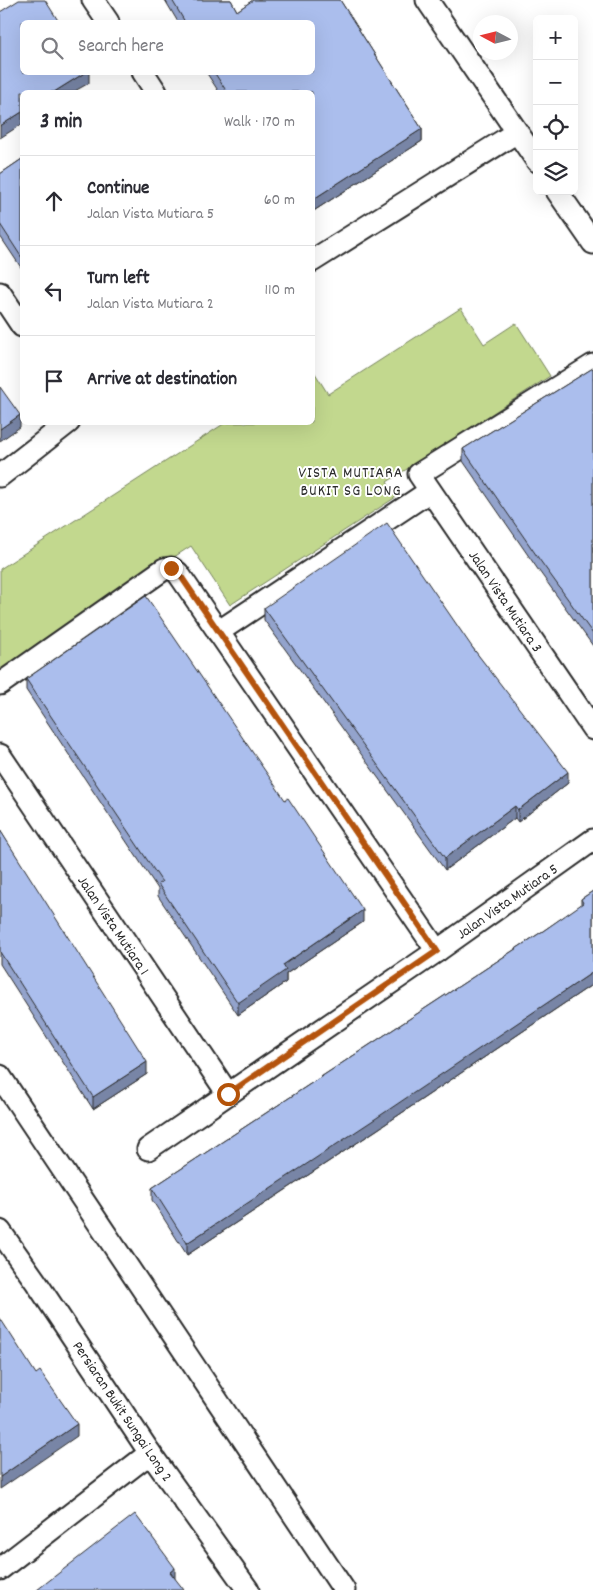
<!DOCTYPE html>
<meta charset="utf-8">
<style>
:root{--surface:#fff;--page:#f7f7f7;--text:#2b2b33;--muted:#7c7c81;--line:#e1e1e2}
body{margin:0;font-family:Dekko,sans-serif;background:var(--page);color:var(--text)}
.controls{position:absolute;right:15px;top:15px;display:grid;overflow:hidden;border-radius:8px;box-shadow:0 5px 20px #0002}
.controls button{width:45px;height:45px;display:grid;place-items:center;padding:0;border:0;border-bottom:1px solid var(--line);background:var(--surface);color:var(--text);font:25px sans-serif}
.compass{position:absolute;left:473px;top:15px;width:45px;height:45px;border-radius:50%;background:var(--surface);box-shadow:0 5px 20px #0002;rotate:277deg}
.stop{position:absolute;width:15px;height:15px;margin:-11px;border:4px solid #b45309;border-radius:50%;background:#fff}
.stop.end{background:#b45309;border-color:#fff;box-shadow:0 1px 5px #0008}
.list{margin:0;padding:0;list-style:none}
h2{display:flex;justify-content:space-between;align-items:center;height:65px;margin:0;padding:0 20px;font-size:21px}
h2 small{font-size:16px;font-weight:400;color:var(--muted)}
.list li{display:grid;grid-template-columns:32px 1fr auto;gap:15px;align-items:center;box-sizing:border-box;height:90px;padding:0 20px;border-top:1px solid var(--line)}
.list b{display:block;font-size:19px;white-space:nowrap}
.list p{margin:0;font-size:16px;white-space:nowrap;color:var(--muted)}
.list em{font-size:16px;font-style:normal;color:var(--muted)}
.icon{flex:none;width:28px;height:28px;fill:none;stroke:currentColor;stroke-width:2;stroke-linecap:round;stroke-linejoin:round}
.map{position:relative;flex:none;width:593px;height:1590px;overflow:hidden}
.search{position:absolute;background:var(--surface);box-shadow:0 5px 20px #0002;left:20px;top:20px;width:295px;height:55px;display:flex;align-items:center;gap:12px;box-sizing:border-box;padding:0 18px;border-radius:8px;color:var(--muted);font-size:19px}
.panel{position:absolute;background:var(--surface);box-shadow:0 5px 20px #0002;left:20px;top:90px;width:295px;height:335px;border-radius:8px}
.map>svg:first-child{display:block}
</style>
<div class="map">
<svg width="593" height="1590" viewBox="0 0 593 1590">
<rect width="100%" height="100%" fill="#fff"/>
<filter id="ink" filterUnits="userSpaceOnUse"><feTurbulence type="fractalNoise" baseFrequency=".02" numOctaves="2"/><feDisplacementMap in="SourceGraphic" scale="10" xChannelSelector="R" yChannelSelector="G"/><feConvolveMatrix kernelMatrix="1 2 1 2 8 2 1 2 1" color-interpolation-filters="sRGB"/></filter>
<g filter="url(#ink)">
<!-- green -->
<path fill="#c2d88e" stroke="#76825c" d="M461,308L484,344L516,323L550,376L387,482L396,497L230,605L191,546L0,670V569L225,423L312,422L313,370L328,394Z"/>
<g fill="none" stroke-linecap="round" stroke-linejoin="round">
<defs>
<g id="street">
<path d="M93,0L108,22"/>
<path d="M427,0L537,161"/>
<path d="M143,72L156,92"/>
<path d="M557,191L593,243"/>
<path d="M312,261L517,132"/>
<path d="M0,293L22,326"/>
<path d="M593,365L419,474L593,729"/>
<path d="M0,476L69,422"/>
<path d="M218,632L430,491"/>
<path d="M0,684L164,569L171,568L178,573L437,951"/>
<path d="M0,755L228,1094"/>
<path d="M0,1076L344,1590"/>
<path d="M148,1149L437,951L593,840"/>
<path d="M0,1231L36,1282L150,1453L248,1590"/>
<path d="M0,1569L150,1453"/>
</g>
</defs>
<!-- street casing -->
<use href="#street" stroke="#2b2b2b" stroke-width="25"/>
<!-- street -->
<use href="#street" stroke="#fff" stroke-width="21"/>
</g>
<!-- wall -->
<g fill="#93a3cc" stroke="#2b2b2b">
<path d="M165,0H231L237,11L253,0H340L422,129V141L312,212V92H219L206,72H312V22H178Z"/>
<path d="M22,159V269L0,236V174Z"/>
<path d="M593,368V646L539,571L463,461V449Z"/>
<path d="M264,608L472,647L568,783L518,822L515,818L445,870L264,620Z"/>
<path d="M26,679L363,922L286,974V982L238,1015L158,896V889L26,690Z"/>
<path d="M0,830L147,1074L93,1109L0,964Z"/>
<path d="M593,891V984L378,1129L187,1255L152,1200V1188L543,931L581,905V899Z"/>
</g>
<!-- shaded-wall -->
<g fill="#7885a6" stroke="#2b2b2b">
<path d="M86,72H89V83L73,92H54Z"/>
<path d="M22,112V124L0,138V126Z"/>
<path d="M422,129V141L312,212V200Z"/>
<path d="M20,415V427L0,441V429Z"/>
<path d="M568,772V783L518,822V810Z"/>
<path d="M515,806V818L445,870V858Z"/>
<path d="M363,910V922L286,974V982L238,1015V1003L283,965Z"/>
<path d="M593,972V984L378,1129L187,1255V1243Z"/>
<path d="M147,1062V1074L93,1109V1097Z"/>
<path d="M77,1424V1436L0,1489V1477Z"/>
<path d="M175,1568V1580L170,1572Z"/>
</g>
<!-- building -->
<g fill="#abbeed" stroke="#2b2b2b">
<path d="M19,0H45L59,22H22V72H86L54,92H22V112L0,126V12Z"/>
<path d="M172,0H231L237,11L253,0H340L422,129L312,200V92H227L214,72H312V22H185Z"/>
<path d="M22,159V258L0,224V174Z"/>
<path d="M593,368V634L539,559L463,449Z"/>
<path d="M0,387L20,415L0,429Z"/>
<path d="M387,523L472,647L568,772L518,810L515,806L445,858L264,608Z"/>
<path d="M146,596L285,800L288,798L363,910L283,965L286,970L238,1003L158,884L162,882L26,679Z"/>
<path d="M0,830L147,1062L93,1097L0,952Z"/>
<path d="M593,891V972L378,1117L187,1243L152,1188L543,931L583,903L581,899Z"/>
<path d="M0,1318L36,1374L40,1371L77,1424L0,1477Z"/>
<path d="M135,1514L175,1568L170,1572L184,1590H37Z"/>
</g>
</g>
<g fill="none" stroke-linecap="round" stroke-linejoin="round" filter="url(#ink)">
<!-- route -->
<path stroke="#b45309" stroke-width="6" d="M171,568L178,572L437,951L228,1094"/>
</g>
<g text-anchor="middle" stroke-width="4" stroke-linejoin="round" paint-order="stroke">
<!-- street labels -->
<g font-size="15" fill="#2b2b2b" stroke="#fff">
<text transform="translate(506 601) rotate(56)" y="5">Jalan Vista Mutiara 3</text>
<text transform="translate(507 901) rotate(-35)" y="5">Jalan Vista Mutiara 5</text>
<text transform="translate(114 925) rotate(56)" y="5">Jalan Vista Mutiara 1</text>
<text transform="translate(123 1411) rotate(56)" y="5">Persiaran Bukit Sungai Long 2</text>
</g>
<!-- neighbourhood labels -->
<g font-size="16" letter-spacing="1" fill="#2b2b2b" stroke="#fff">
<text x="351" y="477">VISTA MUTIARA<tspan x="351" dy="18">BUKIT SG LONG</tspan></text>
</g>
</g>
</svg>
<div class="controls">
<button>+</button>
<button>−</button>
<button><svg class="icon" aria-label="locate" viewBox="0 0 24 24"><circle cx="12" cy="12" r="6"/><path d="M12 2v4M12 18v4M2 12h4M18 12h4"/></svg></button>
<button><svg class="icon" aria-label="layers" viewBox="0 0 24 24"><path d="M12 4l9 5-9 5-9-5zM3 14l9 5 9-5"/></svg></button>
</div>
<svg class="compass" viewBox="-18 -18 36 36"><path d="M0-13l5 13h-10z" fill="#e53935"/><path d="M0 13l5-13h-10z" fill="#7c7c81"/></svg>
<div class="stop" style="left:228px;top:1094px"></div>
<div class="stop end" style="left:171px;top:568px"></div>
<div class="search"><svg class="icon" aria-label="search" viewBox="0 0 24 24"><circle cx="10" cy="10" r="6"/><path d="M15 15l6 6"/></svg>Search here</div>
<section class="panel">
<h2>3 min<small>Walk · 170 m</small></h2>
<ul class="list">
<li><svg class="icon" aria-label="ahead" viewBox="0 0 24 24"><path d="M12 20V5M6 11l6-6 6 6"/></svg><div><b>Continue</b><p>Jalan Vista Mutiara 5</p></div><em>60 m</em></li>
<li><svg class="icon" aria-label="left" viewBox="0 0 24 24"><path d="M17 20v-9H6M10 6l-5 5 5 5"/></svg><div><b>Turn left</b><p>Jalan Vista Mutiara 2</p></div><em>110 m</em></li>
<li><svg class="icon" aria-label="arrive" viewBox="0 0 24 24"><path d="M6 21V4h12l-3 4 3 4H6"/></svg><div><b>Arrive at destination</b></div></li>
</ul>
</section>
</div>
